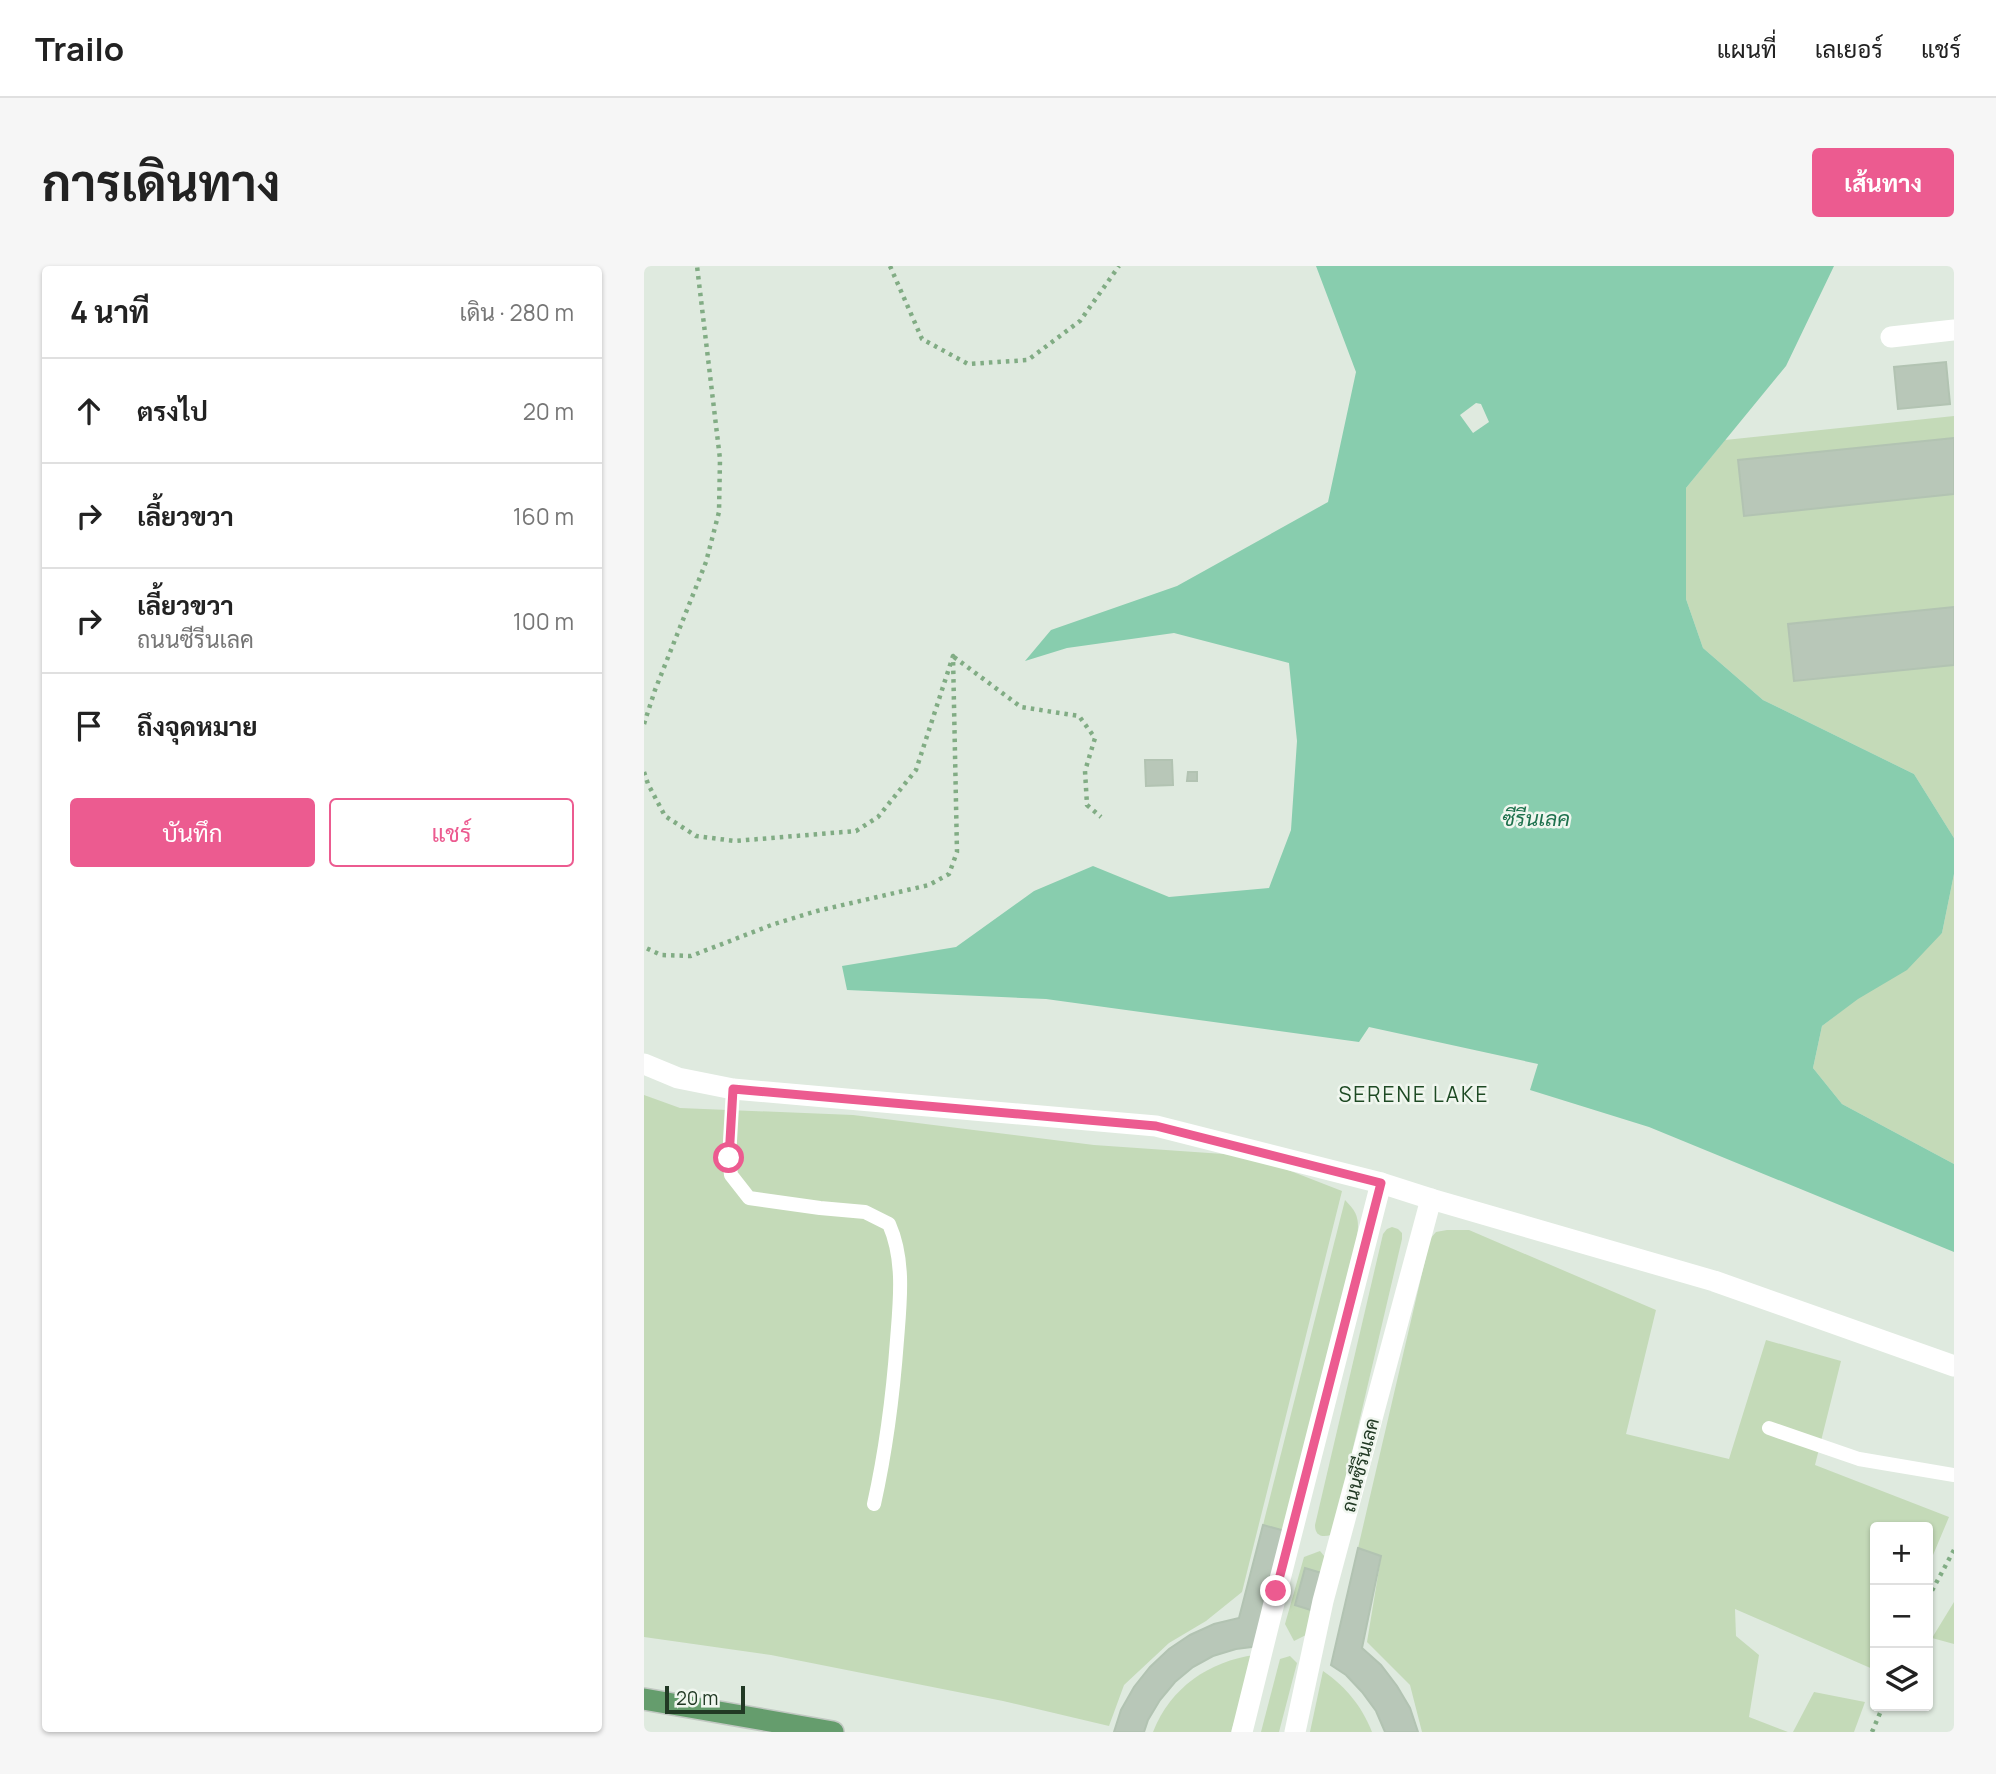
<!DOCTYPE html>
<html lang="th">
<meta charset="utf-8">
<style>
:root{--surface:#fff;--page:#f6f6f6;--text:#222;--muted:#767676;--line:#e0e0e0;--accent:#ec5b90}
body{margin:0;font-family:Manrope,Sarabun,sans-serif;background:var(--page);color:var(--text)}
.controls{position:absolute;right:21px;bottom:21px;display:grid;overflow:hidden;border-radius:7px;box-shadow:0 2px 5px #0004}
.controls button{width:63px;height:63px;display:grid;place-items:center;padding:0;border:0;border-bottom:2px solid var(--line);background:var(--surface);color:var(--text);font:35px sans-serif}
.scale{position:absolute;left:21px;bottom:18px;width:80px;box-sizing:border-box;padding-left:7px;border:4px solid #213924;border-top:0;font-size:19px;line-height:24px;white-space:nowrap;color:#213924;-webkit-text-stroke:5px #f0f6ef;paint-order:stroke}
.stop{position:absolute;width:21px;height:21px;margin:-16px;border:5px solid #ec5b90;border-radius:50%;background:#fff}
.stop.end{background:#ec5b90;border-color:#fff;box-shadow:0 2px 7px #0008}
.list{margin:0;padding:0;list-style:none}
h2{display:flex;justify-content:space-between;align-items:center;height:91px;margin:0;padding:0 28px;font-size:30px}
h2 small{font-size:23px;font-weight:400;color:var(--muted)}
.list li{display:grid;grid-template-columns:46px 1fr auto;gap:21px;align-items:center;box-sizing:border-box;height:105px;padding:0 28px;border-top:2px solid var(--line)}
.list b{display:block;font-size:26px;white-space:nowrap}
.list p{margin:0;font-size:23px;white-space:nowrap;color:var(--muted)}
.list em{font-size:23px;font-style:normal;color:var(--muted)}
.actions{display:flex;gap:14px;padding:21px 28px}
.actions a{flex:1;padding:16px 0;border:2px solid var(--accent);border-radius:7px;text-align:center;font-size:24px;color:var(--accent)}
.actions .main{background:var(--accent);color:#fff}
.icon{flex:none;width:38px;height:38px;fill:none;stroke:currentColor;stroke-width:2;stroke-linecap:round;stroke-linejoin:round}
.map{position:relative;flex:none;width:1310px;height:1466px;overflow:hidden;border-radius:7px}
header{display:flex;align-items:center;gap:42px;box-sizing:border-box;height:98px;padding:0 35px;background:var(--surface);border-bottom:2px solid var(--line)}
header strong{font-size:33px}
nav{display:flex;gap:38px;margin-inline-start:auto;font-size:24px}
.intro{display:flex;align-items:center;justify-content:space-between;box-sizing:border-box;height:168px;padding:0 42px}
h1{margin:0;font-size:49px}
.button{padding:18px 32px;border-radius:7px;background:var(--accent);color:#fff;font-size:24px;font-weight:700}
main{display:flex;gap:42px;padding:0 42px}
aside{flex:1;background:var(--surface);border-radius:7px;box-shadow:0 2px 5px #0004}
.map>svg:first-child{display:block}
</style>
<header>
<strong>Trailo</strong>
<nav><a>แผนที่</a><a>เลเยอร์</a><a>แชร์</a></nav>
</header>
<div class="intro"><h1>การเดินทาง</h1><a class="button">เส้นทาง</a></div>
<main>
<aside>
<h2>4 นาที<small>เดิน · 280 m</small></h2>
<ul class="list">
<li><svg class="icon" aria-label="ahead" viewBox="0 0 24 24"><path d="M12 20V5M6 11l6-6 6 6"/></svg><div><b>ตรงไป</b></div><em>20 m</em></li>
<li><svg class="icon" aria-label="right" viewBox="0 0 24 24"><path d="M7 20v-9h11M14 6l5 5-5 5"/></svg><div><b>เลี้ยวขวา</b></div><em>160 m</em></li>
<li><svg class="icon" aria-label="right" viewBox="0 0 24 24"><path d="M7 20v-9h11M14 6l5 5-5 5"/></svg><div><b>เลี้ยวขวา</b><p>ถนนซีรีนเลค</p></div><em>100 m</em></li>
<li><svg class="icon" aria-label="arrive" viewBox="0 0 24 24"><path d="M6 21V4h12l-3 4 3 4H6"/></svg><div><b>ถึงจุดหมาย</b></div></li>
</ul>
<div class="actions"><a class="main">บันทึก</a><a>แชร์</a></div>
</aside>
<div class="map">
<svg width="1310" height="1466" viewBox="0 0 1310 1466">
<rect width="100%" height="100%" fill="#dfeadf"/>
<!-- green -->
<g fill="#c4dab8">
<path d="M1310,150V572L1270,508L1119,434L1059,382L1042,333V222L1081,174Z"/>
<path d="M1310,608V898L1198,838L1169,802L1178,760L1298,667Z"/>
<path d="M0,829L36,842L209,849L450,879L608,890L698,925L598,1326L562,1355L525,1377L480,1419L465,1460L359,1435L127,1389L0,1371Z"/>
<path d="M701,934C715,948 715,954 713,973L641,1265L619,1259Z"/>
<path d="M748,961L754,963L758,967V973L690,1263L687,1269C677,1272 671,1269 671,1259L739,968L743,963Z"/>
<path d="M803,964H825L1012,1044L982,1168L1085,1193L1122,1074L1197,1095L1171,1199L1305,1251L1284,1301V1261H1231V1404L1091,1343L1092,1370L1115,1389L1105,1451L1144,1466H778L766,1419L723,1376L737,1291L714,1282L786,973L792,966Z"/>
<path d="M676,1285L686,1297L666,1367L650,1375L641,1358L660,1291Z"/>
<path d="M1310,1336V1378L1288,1372Z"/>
<path d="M611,1389L587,1466H509C526,1422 565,1395 611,1389Z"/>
<path d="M646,1390L653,1397L635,1466H617L636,1393Z"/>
<path d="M679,1405C702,1421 717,1439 728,1466H666Z"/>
<path d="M1170,1426L1221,1436L1210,1466H1149Z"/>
</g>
<!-- water -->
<path fill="#88cdae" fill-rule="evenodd" d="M672,0H1190L1142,100L1042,222V333L1059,382L1119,434L1270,508L1310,572V608L1298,667L1263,704L1214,733L1178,760L1169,802L1198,838L1310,898V986L1005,861L886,824L894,798L725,761L715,776L402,733L203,724L198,700L312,681L390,625L449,600L525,631L625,622L647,564L653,475L645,397L530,367L423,382L381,395L407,364L533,320L684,236L712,106ZM832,137L837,138L845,156L829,167L816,149Z"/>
<!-- building -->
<g fill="#b8c7b8" stroke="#b2c3b2" stroke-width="2">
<path d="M1302,96L1306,138L1254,143L1250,101Z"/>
<path d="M1310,172V228L1100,250L1094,194Z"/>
<path d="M1310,341V399L1150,415L1144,358Z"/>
<path d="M501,494H528L529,519L502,520Z"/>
<path d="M544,506H553V515H543Z"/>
<path d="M619,1259L641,1265L615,1380L592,1383L569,1390L549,1401L531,1416L516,1434L504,1454L500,1466H470L477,1444L490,1421L506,1401L525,1383L546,1369L570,1358L595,1352Z"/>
<path d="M714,1282L737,1290L718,1382L737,1399L753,1420L766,1442L774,1466H741L732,1445L718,1426L702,1409L687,1399Z"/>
<path d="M661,1302L684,1309L673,1346L651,1339Z"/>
</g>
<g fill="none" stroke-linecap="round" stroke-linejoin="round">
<defs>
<path id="primary" d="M0,1433L189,1466"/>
</defs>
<!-- primary casing -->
<use href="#primary" stroke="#c1c8c2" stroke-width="24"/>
<!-- path -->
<g stroke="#81ac84" stroke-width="4.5" stroke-dasharray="3.5 5" stroke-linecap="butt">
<path d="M246,0L278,73L324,98L384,94L436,55L475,0"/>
<path d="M310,391L377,441L435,450L451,472L441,505L443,539L457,551"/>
<path d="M0,458L11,424L62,296L75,246L76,193L53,0"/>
<path d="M0,506L4,518L21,550L52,570L91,575L212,565L234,551L272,504L309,390L313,586L305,608L285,619L173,645L130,658L47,690L17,689L0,681"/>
<path d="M1284,1332L1310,1284"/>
<path d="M1228,1466L1239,1440"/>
</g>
<!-- service -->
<g stroke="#fff" stroke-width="14">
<path d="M89,823L85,892L87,909L105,932L176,942L221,946L245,958C261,994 256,1036 253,1074C249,1129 242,1184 230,1238"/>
<path d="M1125,1162L1215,1193L1310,1209"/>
</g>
<!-- minor -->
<g stroke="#fff" stroke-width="21">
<path d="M1247,71L1310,64"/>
<path d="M0,798L34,812L89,823L512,860L737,917L787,933L1070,1015L1310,1100"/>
<path d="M598,1466L633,1325L737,917"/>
<path d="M651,1466L679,1335L787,933"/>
</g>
<!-- primary -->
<use href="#primary" stroke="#659d6d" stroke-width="21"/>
</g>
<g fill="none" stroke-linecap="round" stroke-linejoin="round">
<!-- route -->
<path stroke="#ec5b90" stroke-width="9" d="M85,892L89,823L512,860L737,917L632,1325"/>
</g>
<g text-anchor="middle" stroke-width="5" stroke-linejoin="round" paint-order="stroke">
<!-- street labels -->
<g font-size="19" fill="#213924" stroke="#f0f6ef">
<text transform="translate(716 1199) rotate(-75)" y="7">ถนนซีรีนเลค</text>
</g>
<!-- water labels -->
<g font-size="21" font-style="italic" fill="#1e714d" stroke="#f0f6ef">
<text x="892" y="560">ซีรีนเลค</text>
</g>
<!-- neighbourhood labels -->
<g font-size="21" letter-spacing="2" fill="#1e4a24" stroke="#f0f6ef">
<text x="770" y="836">SERENE LAKE</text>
</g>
</g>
</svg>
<div class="controls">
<button>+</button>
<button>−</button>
<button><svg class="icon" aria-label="layers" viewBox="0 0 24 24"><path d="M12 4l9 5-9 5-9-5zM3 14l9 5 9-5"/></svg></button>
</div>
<div class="scale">20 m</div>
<div class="stop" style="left:85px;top:892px"></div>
<div class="stop end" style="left:632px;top:1325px"></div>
</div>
</main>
